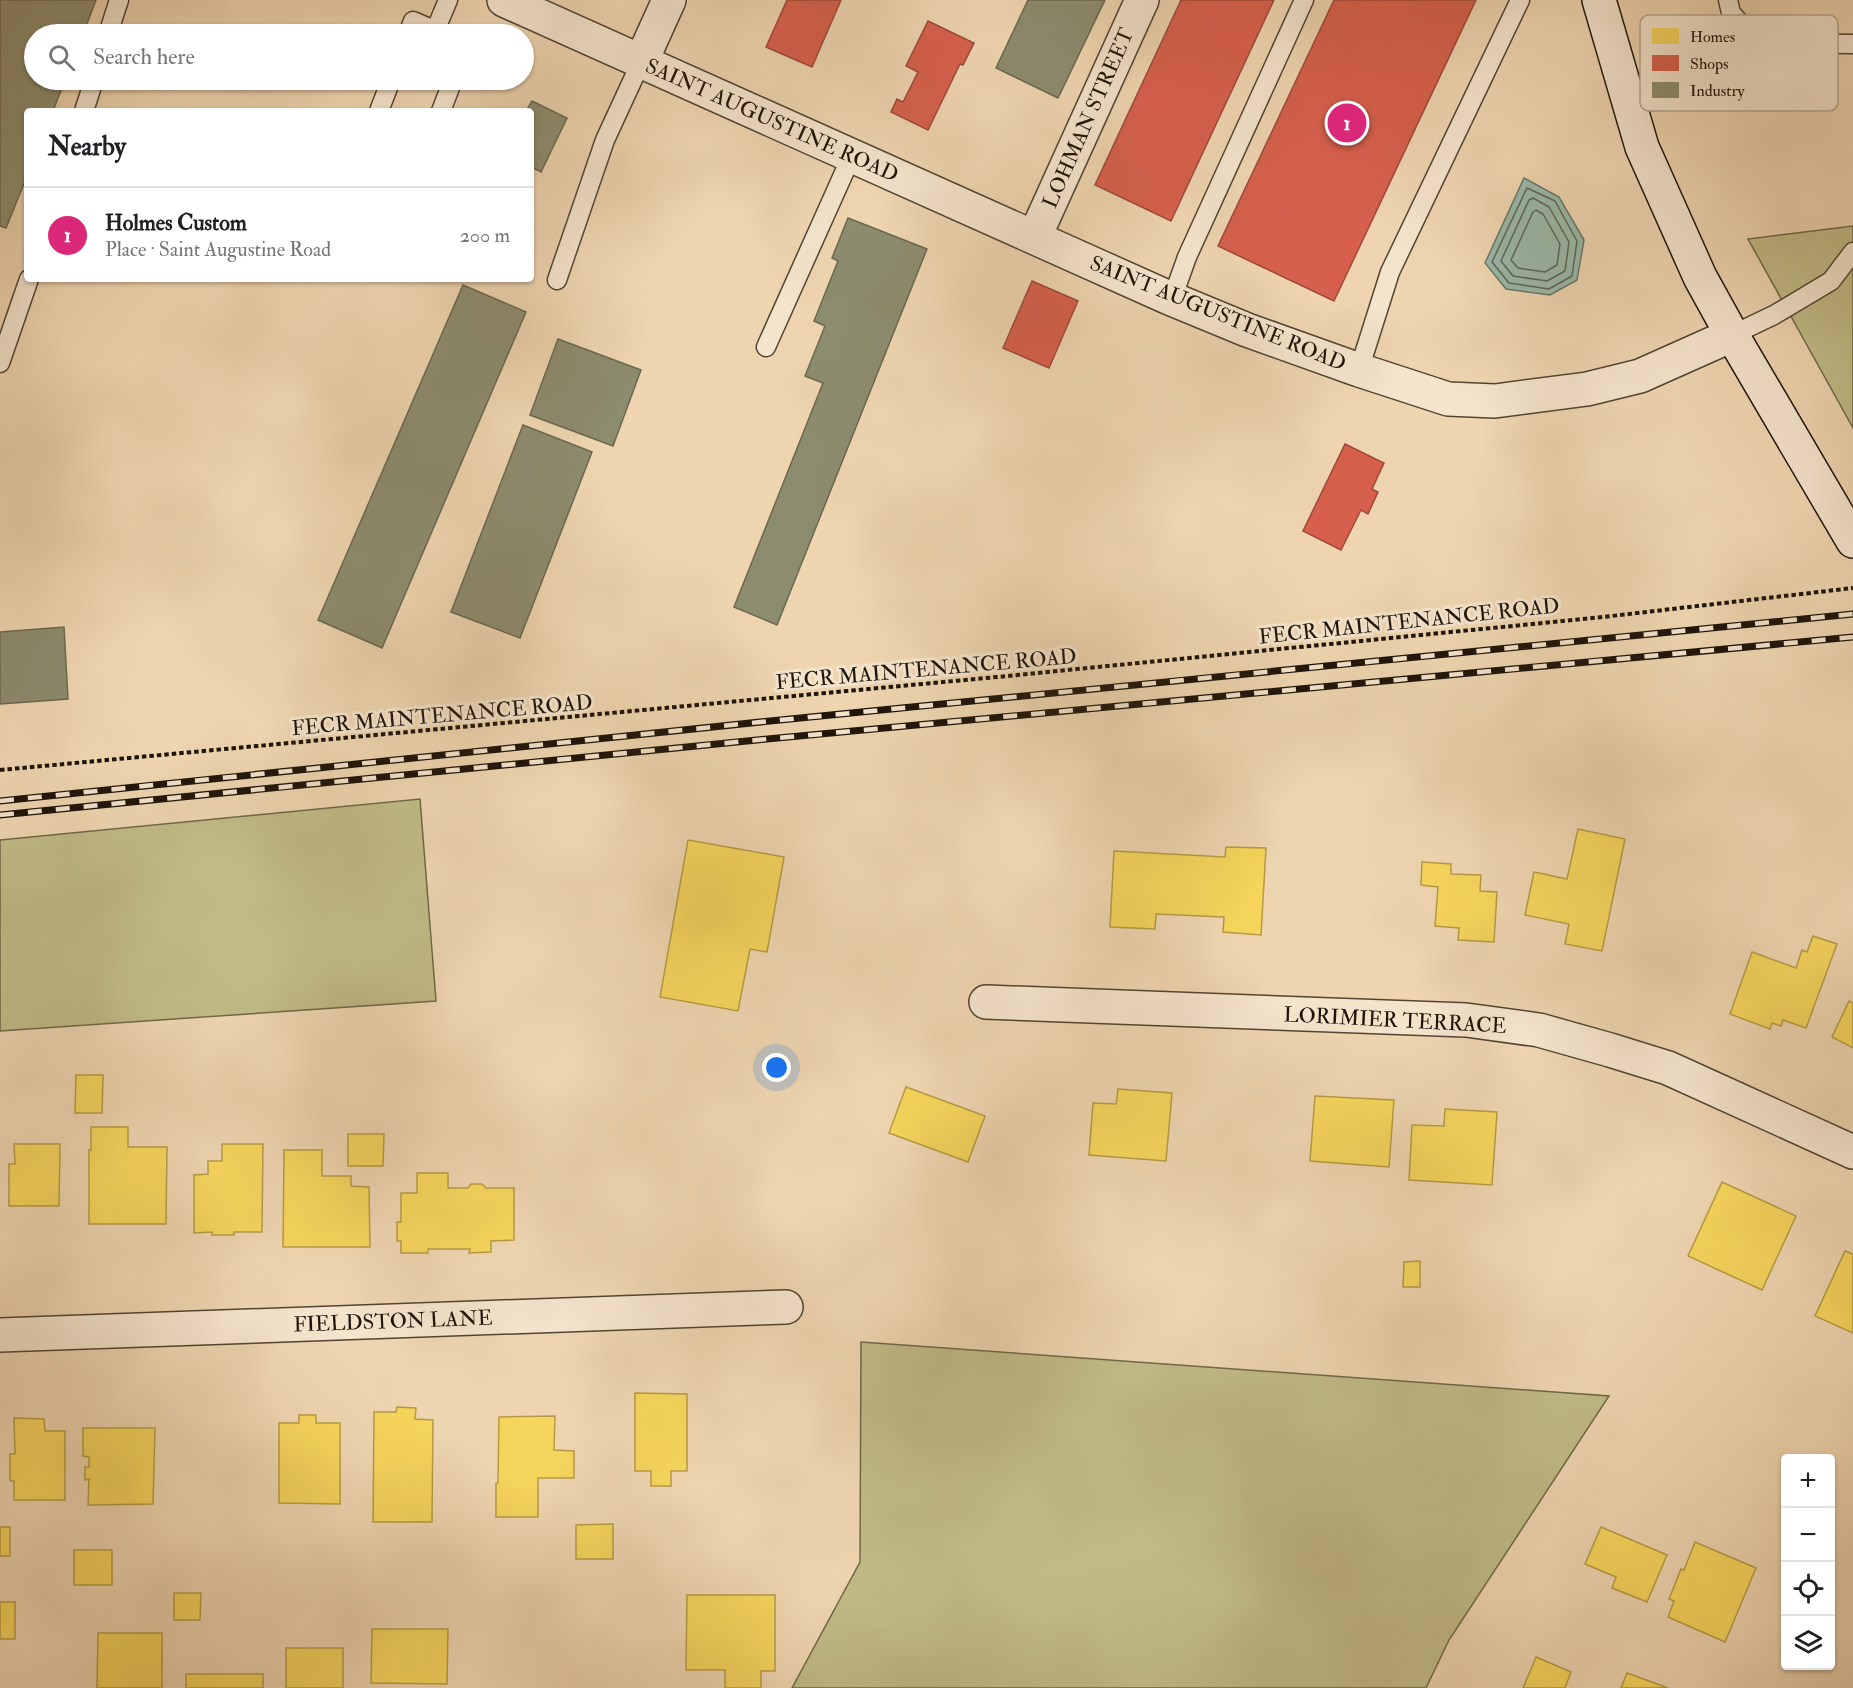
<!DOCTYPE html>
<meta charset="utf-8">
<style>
:root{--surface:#fff;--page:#f6f6f6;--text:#202124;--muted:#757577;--line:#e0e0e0;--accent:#db2777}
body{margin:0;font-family:"IM FELL Double Pica",serif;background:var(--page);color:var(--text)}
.controls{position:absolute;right:18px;bottom:18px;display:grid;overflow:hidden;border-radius:6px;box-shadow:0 2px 4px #0004}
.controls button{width:54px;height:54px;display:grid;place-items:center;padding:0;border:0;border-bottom:2px solid var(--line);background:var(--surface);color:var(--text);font:30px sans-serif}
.you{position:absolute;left:777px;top:1068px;width:21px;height:21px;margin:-15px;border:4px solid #fff;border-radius:50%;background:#1a73e8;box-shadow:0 0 0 9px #1a73e833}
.badge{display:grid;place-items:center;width:39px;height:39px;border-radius:50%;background:var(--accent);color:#fff;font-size:20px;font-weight:700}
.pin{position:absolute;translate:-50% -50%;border:3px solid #fff;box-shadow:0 2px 6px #0006}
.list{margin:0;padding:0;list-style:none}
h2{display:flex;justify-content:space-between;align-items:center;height:78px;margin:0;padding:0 24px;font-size:26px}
h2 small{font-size:20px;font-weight:400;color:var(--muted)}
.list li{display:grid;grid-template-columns:39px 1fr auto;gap:18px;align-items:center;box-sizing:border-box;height:96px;padding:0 24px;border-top:2px solid var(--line)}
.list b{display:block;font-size:22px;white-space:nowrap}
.list p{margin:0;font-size:20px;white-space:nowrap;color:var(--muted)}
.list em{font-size:20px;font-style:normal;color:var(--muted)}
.icon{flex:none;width:33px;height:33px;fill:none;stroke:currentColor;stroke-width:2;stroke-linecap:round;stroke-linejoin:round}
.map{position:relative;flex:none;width:1853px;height:1688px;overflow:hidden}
.search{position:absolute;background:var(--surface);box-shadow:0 2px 4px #0004;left:24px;top:24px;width:510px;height:66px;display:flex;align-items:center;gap:15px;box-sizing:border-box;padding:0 21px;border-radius:33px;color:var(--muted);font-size:22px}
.panel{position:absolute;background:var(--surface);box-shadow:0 2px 4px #0004;left:24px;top:108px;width:510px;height:174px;border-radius:6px}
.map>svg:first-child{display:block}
</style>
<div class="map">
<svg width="1853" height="1688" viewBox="0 0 1853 1688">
<rect width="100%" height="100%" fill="#eed5b0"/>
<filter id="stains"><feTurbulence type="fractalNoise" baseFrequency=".00333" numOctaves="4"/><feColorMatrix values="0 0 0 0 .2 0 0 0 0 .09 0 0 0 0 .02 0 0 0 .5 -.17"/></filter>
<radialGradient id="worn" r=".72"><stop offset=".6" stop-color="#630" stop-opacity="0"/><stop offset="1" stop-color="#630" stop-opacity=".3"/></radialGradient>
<!-- green -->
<g fill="#c0bb86" stroke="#6f6848" stroke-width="1.5">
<path d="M1853,226V428L1748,239Z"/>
<path d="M420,799L436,1001L0,1031V840Z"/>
<path d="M861,1342L1609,1396L1449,1640L1426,1688H792L860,1562Z"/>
</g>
<!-- water -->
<path fill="#9ab9a8" stroke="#687768" stroke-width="1.5" d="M1524,178L1559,197L1584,240L1577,280L1550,295L1506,289L1485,263Z"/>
<!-- homes -->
<g fill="#f6d55c" stroke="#b59b43" stroke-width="1.5">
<path d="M1578,829L1625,839L1602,951L1565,944L1569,924L1525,915L1534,872L1567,879Z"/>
<path d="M688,840L784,857L767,952L750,949L738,1011L660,997Z"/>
<path d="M1226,847L1266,848L1261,935L1223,932L1224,917L1156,914L1155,929L1110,927L1114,851L1225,857Z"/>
<path d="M1422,862L1451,864V874L1481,875L1480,891L1497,892L1494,942L1458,940L1459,928L1435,926L1438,887L1421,885Z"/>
<path d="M1813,936L1837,944L1806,1028L1783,1020L1781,1026L1772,1023L1770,1029L1730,1014L1752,952L1796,968L1802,950L1807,952Z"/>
<path d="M1849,1001L1853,1003V1048L1832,1037Z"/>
<path d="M76,1075H103L102,1113H75Z"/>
<path d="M906,1087L985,1116L968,1162L889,1133Z"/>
<path d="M1118,1089L1172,1093L1166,1161L1089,1155L1093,1103L1116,1104Z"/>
<path d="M1315,1096L1394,1100L1389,1167L1310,1161Z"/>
<path d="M1445,1109L1497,1112L1492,1185L1409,1180L1412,1125L1444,1126Z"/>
<path d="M91,1127H128V1147H167L166,1224H89V1150H91Z"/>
<path d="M348,1134H384L383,1166H348Z"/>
<path d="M14,1144H60L59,1206H9V1164H15Z"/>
<path d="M222,1144H263L262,1232H234V1235H212V1232L194,1233V1175L208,1174V1161H222Z"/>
<path d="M284,1150H322V1176H351V1186L369,1187L370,1247H283Z"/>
<path d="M417,1173H448V1188H468L471,1184H482L486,1188H514V1240L491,1241V1252L469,1253L470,1249H428V1253H401V1241H397V1222H401V1193H417Z"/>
<path d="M1722,1182L1796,1216L1762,1290L1688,1256Z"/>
<path d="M1845,1251L1853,1254V1333L1815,1316Z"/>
<path d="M1420,1261V1287H1403L1404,1262Z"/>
<path d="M635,1393L687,1394V1471H671V1486H651V1471H635Z"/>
<path d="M397,1407L416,1408L415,1419L433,1420L432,1522H373L374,1412H396Z"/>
<path d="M299,1415H316V1423H340V1504L279,1503V1423H299Z"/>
<path d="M555,1416L554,1450L574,1451V1478H538V1517H496V1483H498L499,1417Z"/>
<path d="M14,1418L44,1419L45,1431H65V1500H14V1481H10V1454H15Z"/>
<path d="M83,1428H155L153,1504L88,1505L89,1479L85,1480V1467H89V1457L83,1456Z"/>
<path d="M613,1524V1559H576V1525Z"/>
<rect x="0" y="1527" width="10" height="29"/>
<path d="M1601,1527L1667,1555L1647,1602L1612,1588L1616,1577L1585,1564Z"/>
<path d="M1695,1542L1756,1568L1725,1642L1668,1617L1674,1601L1669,1599L1681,1569L1684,1570Z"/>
<rect x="74" y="1550" width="38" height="35"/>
<path d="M174,1593H201L200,1620H174Z"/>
<path d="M687,1595H775V1671H761V1688H725V1670H686Z"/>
<rect x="0" y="1602" width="15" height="37"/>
<path d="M372,1629H448L447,1684L371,1683Z"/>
<path d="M98,1633H162V1688H97Z"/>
<rect x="286" y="1648" width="57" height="40"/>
<path d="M1536,1657L1571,1672L1565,1688H1523Z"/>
<path d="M1627,1673L1668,1688H1621Z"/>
<rect x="186" y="1674" width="77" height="14"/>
</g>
<!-- shops -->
<g fill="#d6604d" stroke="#9f4939" stroke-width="1.5">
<path d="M787,0H841L812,67L766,47Z"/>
<path d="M1181,0H1274L1171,221L1095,185Z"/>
<path d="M1334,0H1476L1334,301L1218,246Z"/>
<path d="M928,21L974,43L963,65L960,64L928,130L891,112L897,99L903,102L918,72L906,66Z"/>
<path d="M1032,281L1078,301L1049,368L1003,348Z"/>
<path d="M1345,444L1384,463L1372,489L1378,492L1368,514L1361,510L1341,550L1303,531Z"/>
</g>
<!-- industry -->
<g fill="#8c8c6e" stroke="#6b6850" stroke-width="1.5">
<path d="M0,0H96L83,34H34V80H65L53,111H27V176L6,228L0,226Z"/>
<path d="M1028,0H1105L1058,98L996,68Z"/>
<path d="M532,101L567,118L541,172L531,167V111H526Z"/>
<path d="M848,218L927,249L777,625L734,607L823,383L805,376L825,326L814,321L838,261L832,258Z"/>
<path d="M463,285L526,312L382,648L318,620Z"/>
<path d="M558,339L641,370L613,446L530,415Z"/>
<path d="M523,425L592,452L520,638L451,612Z"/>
<path d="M64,627L68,699L0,704V632Z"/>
</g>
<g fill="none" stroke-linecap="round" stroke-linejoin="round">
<!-- shore -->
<g stroke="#5c6658" stroke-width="1.5">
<path d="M1527,188L1555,201L1577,241L1572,276L1549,289L1509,283L1492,262Z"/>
<path d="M1533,198L1549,207L1569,242L1565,271L1547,281L1513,276L1501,261L1529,200Z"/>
<path d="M1536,210L1543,214L1560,244L1557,265L1545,272L1518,268L1511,260L1533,212Z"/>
</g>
<defs>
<g id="service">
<path d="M1728,0L1731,13L1758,43L1853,44"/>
<path d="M435,31L448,0"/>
<path d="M108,34L119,0"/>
<path d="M408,34L413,21L443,34"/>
<path d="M84,111L94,80"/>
<path d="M379,111L391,80"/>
<path d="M441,111L453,80"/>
<path d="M557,280L605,140L641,62"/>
<path d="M1172,299L1187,257L1304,0"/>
<path d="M1732,335L1774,315L1831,281L1853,252"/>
<path d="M766,347L852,155"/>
<path d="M0,363L29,279"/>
<path d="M1359,370L1390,272L1520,0"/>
</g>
<g id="minor">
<path d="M641,62L669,0"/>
<path d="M1035,236L1142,0"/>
<path d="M986,1002L1466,1020L1539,1030L1610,1050L1668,1068L1853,1152"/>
<path d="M0,1335L786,1307"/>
</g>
<path id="tertiary" d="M504,0L1167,297L1247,330L1359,370L1448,399L1495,401L1587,389L1640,376L1732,335"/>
<path id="secondary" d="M1599,0L1642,147L1700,277L1732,335L1853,541"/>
</defs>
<!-- service casing -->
<use href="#service" stroke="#524433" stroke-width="21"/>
<!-- minor casing -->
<use href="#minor" stroke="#524433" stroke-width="36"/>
<!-- tertiary casing -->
<use href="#tertiary" stroke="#524433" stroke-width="36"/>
<!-- secondary casing -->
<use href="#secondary" stroke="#1e1409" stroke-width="36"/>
<!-- path -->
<path stroke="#1e1409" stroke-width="4" stroke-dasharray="4.5 3" stroke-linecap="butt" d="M0,770L997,677L1603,617L1853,588"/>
<!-- service -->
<use href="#service" stroke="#f4e4cc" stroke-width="18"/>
<!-- minor -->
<use href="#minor" stroke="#f4e4cc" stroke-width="33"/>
<!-- tertiary -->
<use href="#tertiary" stroke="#f4e4cc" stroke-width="33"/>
<!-- secondary -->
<use href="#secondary" stroke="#f4e4cc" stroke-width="33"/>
<defs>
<g id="rail">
<path d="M0,801L770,721L1853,614"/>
<path d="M0,815L757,740L1853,637"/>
</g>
</defs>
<!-- rail casing -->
<use href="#rail" stroke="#1e1409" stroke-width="7"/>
<!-- rail -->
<use href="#rail" stroke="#f4e4cc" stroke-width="4.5" stroke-dasharray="14" stroke-linecap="butt"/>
</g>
<g text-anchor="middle" stroke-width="6" stroke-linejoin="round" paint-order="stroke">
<!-- street labels -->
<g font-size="21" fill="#1e1409" stroke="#f4e4cc">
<text transform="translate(1088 118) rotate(-66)" y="7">LOHMAN STREET</text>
<text transform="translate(772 120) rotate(24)" y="7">SAINT AUGUSTINE ROAD</text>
<text transform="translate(1218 313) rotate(22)" y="7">SAINT AUGUSTINE ROAD</text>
<text transform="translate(1409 621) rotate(-6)" y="7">FECR MAINTENANCE ROAD</text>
<text transform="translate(926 669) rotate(-5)" y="7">FECR MAINTENANCE ROAD</text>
<text transform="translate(442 715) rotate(-5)" y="7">FECR MAINTENANCE ROAD</text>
<text transform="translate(1395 1020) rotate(3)" y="7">LORIMIER TERRACE</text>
<text transform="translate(393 1321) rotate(-2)" y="7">FIELDSTON LANE</text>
</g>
</g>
<!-- legend -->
<rect x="1640" y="15" width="198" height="96" rx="9" fill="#f4e4cc" stroke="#b4a692" stroke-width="1.5"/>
<rect x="1652" y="28" width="27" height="16" fill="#f6d55c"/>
<rect x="1652" y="55" width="27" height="16" fill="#d6604d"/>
<rect x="1652" y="82" width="27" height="16" fill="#8c8c6e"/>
<g font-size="16" fill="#1e1409">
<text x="1690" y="42">Homes</text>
<text x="1690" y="69">Shops</text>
<text x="1690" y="96">Industry</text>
</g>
<rect width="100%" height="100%" filter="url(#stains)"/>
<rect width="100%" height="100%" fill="url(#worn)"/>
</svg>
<div class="controls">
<button>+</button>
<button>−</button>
<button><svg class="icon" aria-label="locate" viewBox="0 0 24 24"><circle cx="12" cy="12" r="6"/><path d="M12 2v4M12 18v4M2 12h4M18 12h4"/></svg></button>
<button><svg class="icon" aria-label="layers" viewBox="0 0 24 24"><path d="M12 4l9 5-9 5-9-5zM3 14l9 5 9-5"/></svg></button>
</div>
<div class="you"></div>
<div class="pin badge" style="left:1347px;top:123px">1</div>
<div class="search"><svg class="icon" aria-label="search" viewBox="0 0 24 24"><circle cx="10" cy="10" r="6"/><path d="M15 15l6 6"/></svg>Search here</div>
<section class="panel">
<h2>Nearby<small></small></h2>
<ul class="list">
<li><span class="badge">1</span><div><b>Holmes Custom</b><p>Place · Saint Augustine Road</p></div><em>200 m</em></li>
</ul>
</section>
</div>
